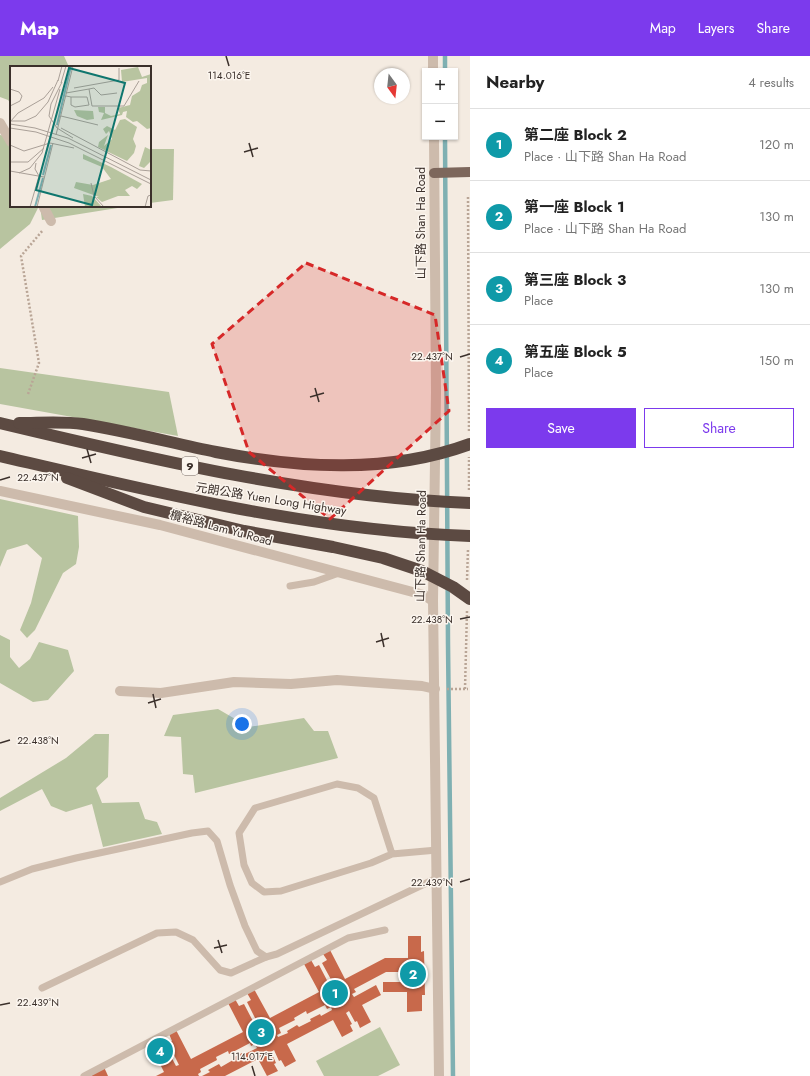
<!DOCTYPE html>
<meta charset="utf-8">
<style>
:root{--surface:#fff;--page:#f2f2f2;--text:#222;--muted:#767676;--line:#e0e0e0;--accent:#7c3aed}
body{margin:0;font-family:Jost,"Noto Sans TC",sans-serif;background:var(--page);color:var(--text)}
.controls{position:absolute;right:12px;top:12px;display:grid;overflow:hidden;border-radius:0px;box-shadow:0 1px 3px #0004}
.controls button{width:36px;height:36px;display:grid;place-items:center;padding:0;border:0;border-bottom:1px solid var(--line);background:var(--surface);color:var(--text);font:20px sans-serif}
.compass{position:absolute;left:374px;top:12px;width:36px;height:36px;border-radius:50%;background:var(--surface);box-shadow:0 1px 3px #0004;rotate:165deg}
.you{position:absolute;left:242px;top:668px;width:14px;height:14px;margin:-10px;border:3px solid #fff;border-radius:50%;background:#1a73e8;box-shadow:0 0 0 6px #1a73e833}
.badge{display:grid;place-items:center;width:26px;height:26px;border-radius:50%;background:var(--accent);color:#fff;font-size:13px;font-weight:700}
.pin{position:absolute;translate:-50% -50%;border:2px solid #fff;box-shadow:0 1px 4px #0006}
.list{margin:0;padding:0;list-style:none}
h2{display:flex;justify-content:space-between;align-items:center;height:52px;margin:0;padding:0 16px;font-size:17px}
h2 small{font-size:13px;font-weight:400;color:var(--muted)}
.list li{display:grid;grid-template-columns:26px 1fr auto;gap:12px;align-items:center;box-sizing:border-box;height:72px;padding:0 16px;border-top:1px solid var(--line)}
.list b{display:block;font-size:15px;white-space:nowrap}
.list p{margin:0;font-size:13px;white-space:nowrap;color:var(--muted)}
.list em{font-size:13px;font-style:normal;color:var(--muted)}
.actions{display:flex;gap:8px;padding:12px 16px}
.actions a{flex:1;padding:9px 0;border:1px solid var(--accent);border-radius:0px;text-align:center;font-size:14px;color:var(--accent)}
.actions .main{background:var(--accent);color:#fff}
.map{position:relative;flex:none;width:470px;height:1020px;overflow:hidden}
header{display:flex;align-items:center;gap:24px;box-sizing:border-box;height:56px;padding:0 20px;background:var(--accent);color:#fff}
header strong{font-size:19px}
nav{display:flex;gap:22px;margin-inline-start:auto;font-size:14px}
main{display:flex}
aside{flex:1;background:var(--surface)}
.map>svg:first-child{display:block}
</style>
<header>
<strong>Map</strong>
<nav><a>Map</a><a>Layers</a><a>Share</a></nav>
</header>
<main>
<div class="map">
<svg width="470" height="1020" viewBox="0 0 470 1020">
<rect width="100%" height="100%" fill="#f4ebe1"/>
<!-- green -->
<g fill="#b8c4a0">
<path d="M0,0H64L69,11H11V48L8,44L0,41Z"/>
<path d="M0,79L11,81V150H39L30,168L0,193Z"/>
<path d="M150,93H174L173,144L150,147Z"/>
<path d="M40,150H130L42,164Z"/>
<path d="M0,312L169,336L178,380L0,348Z"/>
<path d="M0,443L78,460L79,491L76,508L63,517L35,574L27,582L20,574L31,547L42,502L27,488L7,494L0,511Z"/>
<path d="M0,579L10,584V601L19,612L30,603L39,586L68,594L74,615L48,644L33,646L0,627Z"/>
<path d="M218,653L249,671L304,662L314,675H328L338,702L195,737L193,719L183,718L181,681L164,680L173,659Z"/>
<path d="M95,678H109L108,721L96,732L102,747L139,746L145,763L157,766L162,778L103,791L92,748L66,756L51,750L42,733L0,755V742L66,702Z"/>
<path d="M380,971L400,1009L378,1020H324L316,1005Z"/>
</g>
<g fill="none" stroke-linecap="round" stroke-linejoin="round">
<!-- stream -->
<g stroke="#7fb0b2" stroke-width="4.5">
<path d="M445,15V0"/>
<path d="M445,81L448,588L453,1020"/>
</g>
</g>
<!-- building -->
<g fill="#c8694b" fill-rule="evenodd">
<path d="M408,880H421V896L424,895L425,939H422V955L407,956V936H383V926H401V916H386L354,933L356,936L352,938L354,941L376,929L381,939L362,949L371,966L360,972L357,965L355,966L349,955L346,957L352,968L350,969L353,975L342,981L333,964L287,988L296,1005L285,1011L281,1004L279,1005L274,994L271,996L276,1007L274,1008L278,1015L267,1020L258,1003L225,1020H202L210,1016L208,1014L219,1008L221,1011L233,1004L232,1002L242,997L243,999L257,992L255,988L251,990L250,987L229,998L228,995L216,1001L217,1004L200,1013L201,1016L198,1018L199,1020H156L164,1016L150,988L157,984L160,991L165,989L176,1010L179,1009L168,987L172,985L169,978L176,974L191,1003L243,976L228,947L235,943L239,950L244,948L255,969L258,968L247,946L251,944L247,937L254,933L270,962L319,936L304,908L311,904L315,911L319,909L330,930L334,929L322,907L327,904L323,898L330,894L345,923L385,902H408ZM325,949L327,953L331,951L332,954L321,960L320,958L310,963L311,965L299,971L297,969L287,975L288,977L278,981L277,979L281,977L279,972L295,964L294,962L306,955L307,958Z"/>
<path d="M104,1011L108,1020H92L91,1018Z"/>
</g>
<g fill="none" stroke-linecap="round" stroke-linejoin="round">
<!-- path -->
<g stroke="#b9a596" stroke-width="2.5" stroke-dasharray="2 2" stroke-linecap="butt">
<path d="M468,141L469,376"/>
<path d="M28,338L39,307L21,200L43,174"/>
<path d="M469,434V401"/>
<path d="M467,524L468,493"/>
<path d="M447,633H468"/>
<path d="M465,633L467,555"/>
</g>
<!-- lane -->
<g stroke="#cdbbac" stroke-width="7">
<path d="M290,530L314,526L339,517"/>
<path d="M392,798L371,807L281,835L264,836L252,827L244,809L239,777L255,752L337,728L358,732L374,742L392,798L437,794"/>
<path d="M0,826L32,813L76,802L192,777L208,775L217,785L230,829L245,870L257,895L266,901L277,898L437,822"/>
<path d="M42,932L157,877L176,876L193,884L220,914L231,917L266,901"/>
<path d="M84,1020L348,882L385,874"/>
</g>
<!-- street -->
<g stroke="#cdbbac" stroke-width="10">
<path d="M433,0V15"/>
<path d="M0,67L11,86"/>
<path d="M434,81L436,336L433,545L439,1020"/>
<path d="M43,150L51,165"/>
<path d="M0,435L160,469L424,539L433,545"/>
<path d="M120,635L161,637L234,626L291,628L337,624L422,630L435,633"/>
</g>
<!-- primary -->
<path stroke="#7d675c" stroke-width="10" d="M434,117L470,116"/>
<!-- highway -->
<g stroke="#5c4a42" stroke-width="12">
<path d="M0,367C155,404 311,441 470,447"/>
<path d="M19,367C39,367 63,365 83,368C127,375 172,387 216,396C299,412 389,418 470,388"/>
<path d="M0,400C154,436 311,475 470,480"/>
<path d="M67,422L144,451L244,475L333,491L383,502L422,515L453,531L470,543"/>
</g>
</g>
<!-- marked area -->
<path fill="#d62828" fill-opacity="0.2" stroke="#d62828" stroke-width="3" stroke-dasharray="8 5" stroke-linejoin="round" d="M306,207L435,259L449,355L330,463L249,396L212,288Z"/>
<!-- ticks -->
<path fill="none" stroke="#3b302b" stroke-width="1.5" d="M226,0L229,10M249,87L253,101M244,96L258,92M460,301L470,298M315,332L319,346M310,341L324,337M87,393L91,407M82,402L96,398M0,424L10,421M460,563L470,561M381,577L384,591M376,586L389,582M153,638L156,652M148,647L161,643M0,687L10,684M460,826L470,823M218,884L222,897M214,892L227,889M0,949L10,947M252,1010L255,1020"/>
<g text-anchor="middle" stroke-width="3" stroke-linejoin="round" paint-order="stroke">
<!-- shield labels -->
<rect fill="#fbf5ee" stroke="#756b66" stroke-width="1" x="182" y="401" width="16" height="18" rx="3"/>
<g font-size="11" font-weight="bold" fill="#3b302b">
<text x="190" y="414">9</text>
</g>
<!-- street labels -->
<g font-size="12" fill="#3b302b" stroke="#fbf5ee">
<text transform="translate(421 167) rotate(-90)" y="4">山下路 Shan Ha Road</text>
<text transform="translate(271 443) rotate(9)" y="4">元朗公路 Yuen Long Highway</text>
<text transform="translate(221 472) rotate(15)" y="4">欖裕路 Lam Yu Road</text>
<text transform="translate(421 490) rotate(-89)" y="4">山下路 Shan Ha Road</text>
</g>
</g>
<!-- overview -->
<g transform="translate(10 10)">
<rect width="141" height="141" fill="#f4ebe1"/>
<path d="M128,1L132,11L141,8V62L137,63L127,55L123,56L116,51L117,45L113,46L112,49L91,54L94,47L89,46L88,41H95V47L101,50L110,48L108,42L120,39L122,30L130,25L132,19L137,17V12L112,16L111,4ZM64,44L83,45L84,53L77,54L67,50ZM115,53L127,61L123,73L126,80L124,87L117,95L88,81L89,76L98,69L94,80L102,73L99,65L96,68L93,63L97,60L105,64L110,54ZM135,81L141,84V90L140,96L134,102L129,100ZM73,88L101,101L132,118L127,123L122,120L115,124L120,130H108L92,136L86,131H89L64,122L66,116L83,119L101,113L92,101L73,93ZM73,128L82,130L92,141H75Z" fill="#b8c4a0"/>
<path fill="none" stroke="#7fb0b2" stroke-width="2" d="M47,59L61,0M33,109L41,79M25,141L33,112"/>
<path fill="none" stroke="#aaa098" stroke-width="1" d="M97,0H115M48,15L52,0M52,16L41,38L39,50L47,62L63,72M51,17L56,0M64,22L109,14V2M0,23L9,26L12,30L10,35L0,40M79,23L84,22L91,29L107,27M56,27L79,23L82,40H114L129,15M56,30L61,31V39L65,41L79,39L77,31H61M51,50L88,59M0,55H15L26,50L38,36L48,14M0,56L8,47L34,32L43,21M0,58L25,62L58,72L141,114M0,62L26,66L59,77L141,118M51,62L130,104L141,105M46,69L63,0M0,79L14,85L40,77L64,82M0,96H18L34,82M26,97L25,103L29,110M0,105L34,111M9,107L20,102L32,87L50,23M81,117L84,130L94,141M20,141L29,110M27,141L43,77M135,141L138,130L141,129"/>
<path fill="#0f766e" fill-opacity="0.15" stroke="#0f766e" stroke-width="2" d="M59,2L115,17L82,139L26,124Z"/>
<rect width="141" height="141" fill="none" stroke="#3b302b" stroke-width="2"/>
</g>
<g font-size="10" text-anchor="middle" fill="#3b302b" stroke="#fbf5ee" stroke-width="3" stroke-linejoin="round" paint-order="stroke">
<text x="229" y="23">114.016°E</text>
<text x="432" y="304">22.437°N</text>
<text x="38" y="425">22.437°N</text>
<text x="432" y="567">22.438°N</text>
<text x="38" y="688">22.438°N</text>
<text x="432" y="830">22.439°N</text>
<text x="38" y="950">22.439°N</text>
<text x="252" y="1004">114.017°E</text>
</g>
</svg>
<div class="controls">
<button>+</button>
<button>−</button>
</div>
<svg class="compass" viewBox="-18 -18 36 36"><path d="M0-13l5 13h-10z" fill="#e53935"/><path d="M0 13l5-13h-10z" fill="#767676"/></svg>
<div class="you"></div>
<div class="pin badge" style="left:335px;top:937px;background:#0f9aa8">1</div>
<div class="pin badge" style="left:413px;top:918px;background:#0f9aa8">2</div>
<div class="pin badge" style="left:261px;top:976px;background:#0f9aa8">3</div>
<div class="pin badge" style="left:160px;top:995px;background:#0f9aa8">4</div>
</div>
<aside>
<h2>Nearby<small>4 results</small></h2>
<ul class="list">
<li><span class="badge" style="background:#0f9aa8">1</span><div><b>第二座 Block 2</b><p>Place · 山下路 Shan Ha Road</p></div><em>120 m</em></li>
<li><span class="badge" style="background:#0f9aa8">2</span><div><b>第一座 Block 1</b><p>Place · 山下路 Shan Ha Road</p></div><em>130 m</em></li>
<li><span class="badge" style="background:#0f9aa8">3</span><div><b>第三座 Block 3</b><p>Place</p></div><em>130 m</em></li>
<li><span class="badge" style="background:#0f9aa8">4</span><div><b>第五座 Block 5</b><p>Place</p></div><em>150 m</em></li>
</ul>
<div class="actions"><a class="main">Save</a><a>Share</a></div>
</aside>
</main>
